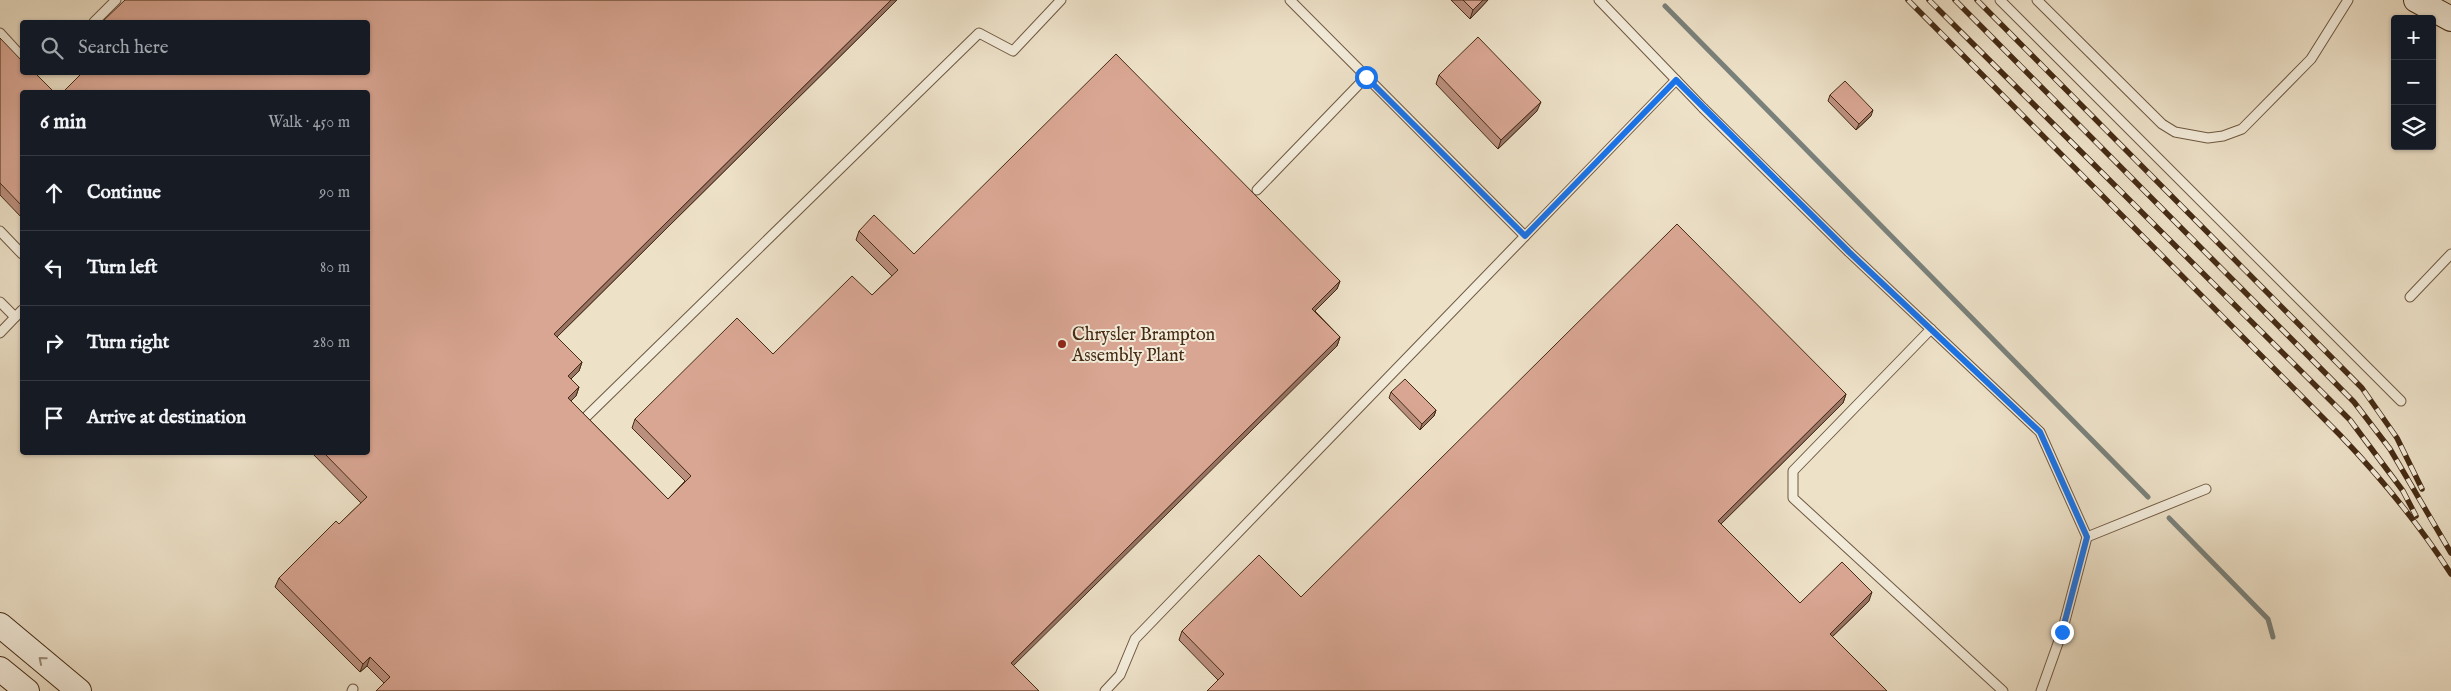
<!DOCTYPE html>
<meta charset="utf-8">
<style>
:root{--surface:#171b24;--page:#242831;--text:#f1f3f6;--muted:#9ea1a6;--line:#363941}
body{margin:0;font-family:"IM FELL English",serif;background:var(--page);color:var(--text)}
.controls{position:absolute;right:15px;top:15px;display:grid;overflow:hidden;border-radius:5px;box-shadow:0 1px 4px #0004}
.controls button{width:45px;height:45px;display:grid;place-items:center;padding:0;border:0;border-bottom:1px solid var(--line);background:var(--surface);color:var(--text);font:25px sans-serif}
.stop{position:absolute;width:15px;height:15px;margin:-11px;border:4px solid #1a73e8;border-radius:50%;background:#fff}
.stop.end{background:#1a73e8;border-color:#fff;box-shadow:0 1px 5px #0008}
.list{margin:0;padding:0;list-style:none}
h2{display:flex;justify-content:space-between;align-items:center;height:65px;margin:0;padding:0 20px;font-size:21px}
h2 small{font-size:16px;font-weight:400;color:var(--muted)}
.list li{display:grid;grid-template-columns:32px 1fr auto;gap:15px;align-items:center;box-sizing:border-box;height:75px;padding:0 20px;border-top:1px solid var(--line)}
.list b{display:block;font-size:19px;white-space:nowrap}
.list em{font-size:16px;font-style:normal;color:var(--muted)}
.icon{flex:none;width:28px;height:28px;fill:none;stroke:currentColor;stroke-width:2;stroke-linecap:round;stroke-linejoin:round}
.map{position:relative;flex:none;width:2451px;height:691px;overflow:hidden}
.search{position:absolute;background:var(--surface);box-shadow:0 1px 4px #0004;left:20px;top:20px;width:350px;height:55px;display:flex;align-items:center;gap:12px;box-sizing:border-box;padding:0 18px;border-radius:5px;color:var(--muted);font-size:19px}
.panel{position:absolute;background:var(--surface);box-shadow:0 1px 4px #0004;left:20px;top:90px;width:350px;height:365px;border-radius:5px}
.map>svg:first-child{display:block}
</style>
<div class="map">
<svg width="2451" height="691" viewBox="0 0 2451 691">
<rect width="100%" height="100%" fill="#ede1c8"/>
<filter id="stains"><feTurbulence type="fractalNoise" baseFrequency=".004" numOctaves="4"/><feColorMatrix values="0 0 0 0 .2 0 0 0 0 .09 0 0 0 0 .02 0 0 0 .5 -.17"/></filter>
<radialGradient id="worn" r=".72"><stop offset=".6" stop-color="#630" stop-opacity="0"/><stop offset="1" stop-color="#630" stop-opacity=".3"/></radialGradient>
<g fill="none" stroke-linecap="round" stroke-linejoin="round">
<!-- stream -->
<g stroke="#7a817b" stroke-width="5">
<path d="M1665,6L2148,497"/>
<path d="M2169,518L2268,619L2273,637"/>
</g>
<defs>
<g id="lane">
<path d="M1290,0L1525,236"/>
<path d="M1599,0L1703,108"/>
<path d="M2000,0L2401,401"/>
<path d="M2037,0L2162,124L2175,132L2208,138L2223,136L2242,129L2311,59L2348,0"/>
<path d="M94,22L116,0"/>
<path d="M0,33L22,57"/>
<path d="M1257,190L1366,77"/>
<path d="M0,231L22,254"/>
<path d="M1849,252L2040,432L2087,537L2062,632L2041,691"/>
<path d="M2410,297L2451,254"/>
<path d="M0,302L15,317"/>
<path d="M1931,329L1793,471V498L2003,691"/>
<path d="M0,333L22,310"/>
<path d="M585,418L979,33L1013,51L1061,0"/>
<path d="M2087,537L2206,489"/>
<path d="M352,691L353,689"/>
<path d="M1105,691L1120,675L1135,639L1676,80"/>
</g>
<g id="secondary">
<path d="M2416,0L2451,19"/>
<path d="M0,625L79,691"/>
<path d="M0,669L27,691"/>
</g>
</defs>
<!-- lane casing -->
<use href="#lane" stroke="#6f5841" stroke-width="11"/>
<!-- secondary casing -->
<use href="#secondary" stroke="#452b14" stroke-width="26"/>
<!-- lane -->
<use href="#lane" stroke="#f3ecdb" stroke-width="9"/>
<!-- secondary -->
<use href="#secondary" stroke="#f3ecdb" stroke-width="24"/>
<defs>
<g id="rail">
<path d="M1908,0L2340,435C2381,478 2419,524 2451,574"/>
<path d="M1929,0L2350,420L2403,491L2416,516"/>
<path d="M1955,0L2354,402L2390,449L2451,553"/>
<path d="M1977,0L2362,388L2397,438L2422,489"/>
</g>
</defs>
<!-- rail casing -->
<use href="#rail" stroke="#452b14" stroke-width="5.5"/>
<!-- rail -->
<use href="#rail" stroke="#f3ecdb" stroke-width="4" stroke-dasharray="11" stroke-linecap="butt"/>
<defs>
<path id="lane-bridge" d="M1703,108L1849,252"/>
</defs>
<!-- lane-bridge casing -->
<use href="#lane-bridge" stroke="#6f5841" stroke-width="11" stroke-linecap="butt"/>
<!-- lane-bridge -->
<use href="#lane-bridge" stroke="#f3ecdb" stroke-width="9"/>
</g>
<!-- wall -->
<g fill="#bb8f7e" stroke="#452b14">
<path d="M125,0H897L557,337L582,362L579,371L571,379L579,387L576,396L571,401L668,499L685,481L632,428L635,419L773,354L872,295L892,276L856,240L859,231L914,254L1340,281L1337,289L1315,311L1340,337L1337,346L384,683L367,666L360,672L275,587L279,578L339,524L361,503L311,452H368V72Z"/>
<path d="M1451,0H1488L1470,19Z"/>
<path d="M0,38L22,92V218L0,195Z"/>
<path d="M1439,75L1537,111L1498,149L1436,84Z"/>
<path d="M1830,95L1871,116L1856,130L1828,101Z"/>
<path d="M1391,392L1436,410L1434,416L1420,430L1389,398Z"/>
<path d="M1846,394L1843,403L1721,524L1800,603L1869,601L1833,636L1218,680L1179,640L1182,631L1301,597Z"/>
</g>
<!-- shaded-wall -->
<g fill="#987467" stroke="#452b14">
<path d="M891,0H897L551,343L554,334Z"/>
<path d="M1483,0H1488L1470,19L1473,10Z"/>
<path d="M1541,102L1537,111L1498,149L1501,140Z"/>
<path d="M1873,110L1871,116L1856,130L1859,124Z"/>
<path d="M1340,281L1337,289L1309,317L1312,309Z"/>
<path d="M1340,337L1337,346L1007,672L1011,663Z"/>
<path d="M582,362L579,371L565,385L568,376Z"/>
<path d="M579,387L576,396L565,407L568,398Z"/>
<path d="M1846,394L1843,403L1715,530L1718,521Z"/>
<path d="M1436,410L1434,416L1420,430L1422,424Z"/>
<path d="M1872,592L1869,601L1827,642L1830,634Z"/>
<path d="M370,657L367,666L360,672L363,664Z"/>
</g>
<!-- building -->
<g fill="#d9a693" stroke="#452b14">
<path d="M125,0H891L554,334L582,362L568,376L579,387L568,398L668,499L691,476L635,419L737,318L773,354L852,276L872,295L898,270L859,231L874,215L914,254L1116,54L1340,281L1312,309L1340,337L1011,663L1039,691H376L390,677L370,657L363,664L279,578L336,521L339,524L367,497L323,452H368V92H63L83,72H368V22H102Z"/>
<path d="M1463,0H1483L1473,10Z"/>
<path d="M1478,37L1541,102L1501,140L1439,75Z"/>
<path d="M0,38L22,61V72H34L54,92H22V206L0,183Z"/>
<path d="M1845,81L1873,110L1859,124L1830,95Z"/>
<path d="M1677,224L1846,394L1718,521L1800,603L1842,562L1872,592L1830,634L1887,691H1207L1224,674L1182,631L1259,555L1301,597Z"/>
<path d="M1405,379L1436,410L1422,424L1391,392Z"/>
</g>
<!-- one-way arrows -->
<defs><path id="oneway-chevron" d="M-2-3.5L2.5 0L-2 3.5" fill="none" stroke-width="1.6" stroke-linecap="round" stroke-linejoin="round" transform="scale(1.25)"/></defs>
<use stroke="#9c8c78" href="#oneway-chevron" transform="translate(42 660) rotate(-140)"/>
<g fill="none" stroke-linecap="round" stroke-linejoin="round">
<!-- route -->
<path stroke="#1a73e8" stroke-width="6" d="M1366,77L1525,236L1676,80L1849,252L2040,432L2087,537L2062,632"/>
</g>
<!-- markers -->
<circle fill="#8f2418" stroke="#f3ecdb" stroke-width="2" cx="1062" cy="344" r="5"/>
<g text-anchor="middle" stroke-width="4" stroke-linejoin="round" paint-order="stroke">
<!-- poi labels -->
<g font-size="18" fill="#452b14" stroke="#f3ecdb" text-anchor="start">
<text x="1072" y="340">Chrysler Brampton<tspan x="1072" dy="21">Assembly Plant</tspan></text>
</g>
</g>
<rect width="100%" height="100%" filter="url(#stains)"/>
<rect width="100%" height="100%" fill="url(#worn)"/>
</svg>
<div class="controls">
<button>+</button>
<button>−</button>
<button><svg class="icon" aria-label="layers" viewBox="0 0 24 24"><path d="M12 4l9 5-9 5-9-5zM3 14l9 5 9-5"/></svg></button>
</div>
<div class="stop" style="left:1366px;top:77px"></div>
<div class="stop end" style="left:2062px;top:632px"></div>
<div class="search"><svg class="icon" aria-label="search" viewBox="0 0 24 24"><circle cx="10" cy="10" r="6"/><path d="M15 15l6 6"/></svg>Search here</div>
<section class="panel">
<h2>6 min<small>Walk · 450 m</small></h2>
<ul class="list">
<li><svg class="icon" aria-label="ahead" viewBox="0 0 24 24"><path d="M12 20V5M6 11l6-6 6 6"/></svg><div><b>Continue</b></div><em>90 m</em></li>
<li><svg class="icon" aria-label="left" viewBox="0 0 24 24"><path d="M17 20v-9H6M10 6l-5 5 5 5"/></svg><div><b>Turn left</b></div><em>80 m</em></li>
<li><svg class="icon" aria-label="right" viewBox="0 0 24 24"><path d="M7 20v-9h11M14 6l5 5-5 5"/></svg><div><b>Turn right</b></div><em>280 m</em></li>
<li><svg class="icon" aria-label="arrive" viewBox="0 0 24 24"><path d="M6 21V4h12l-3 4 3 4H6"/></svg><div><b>Arrive at destination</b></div></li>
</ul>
</section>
</div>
